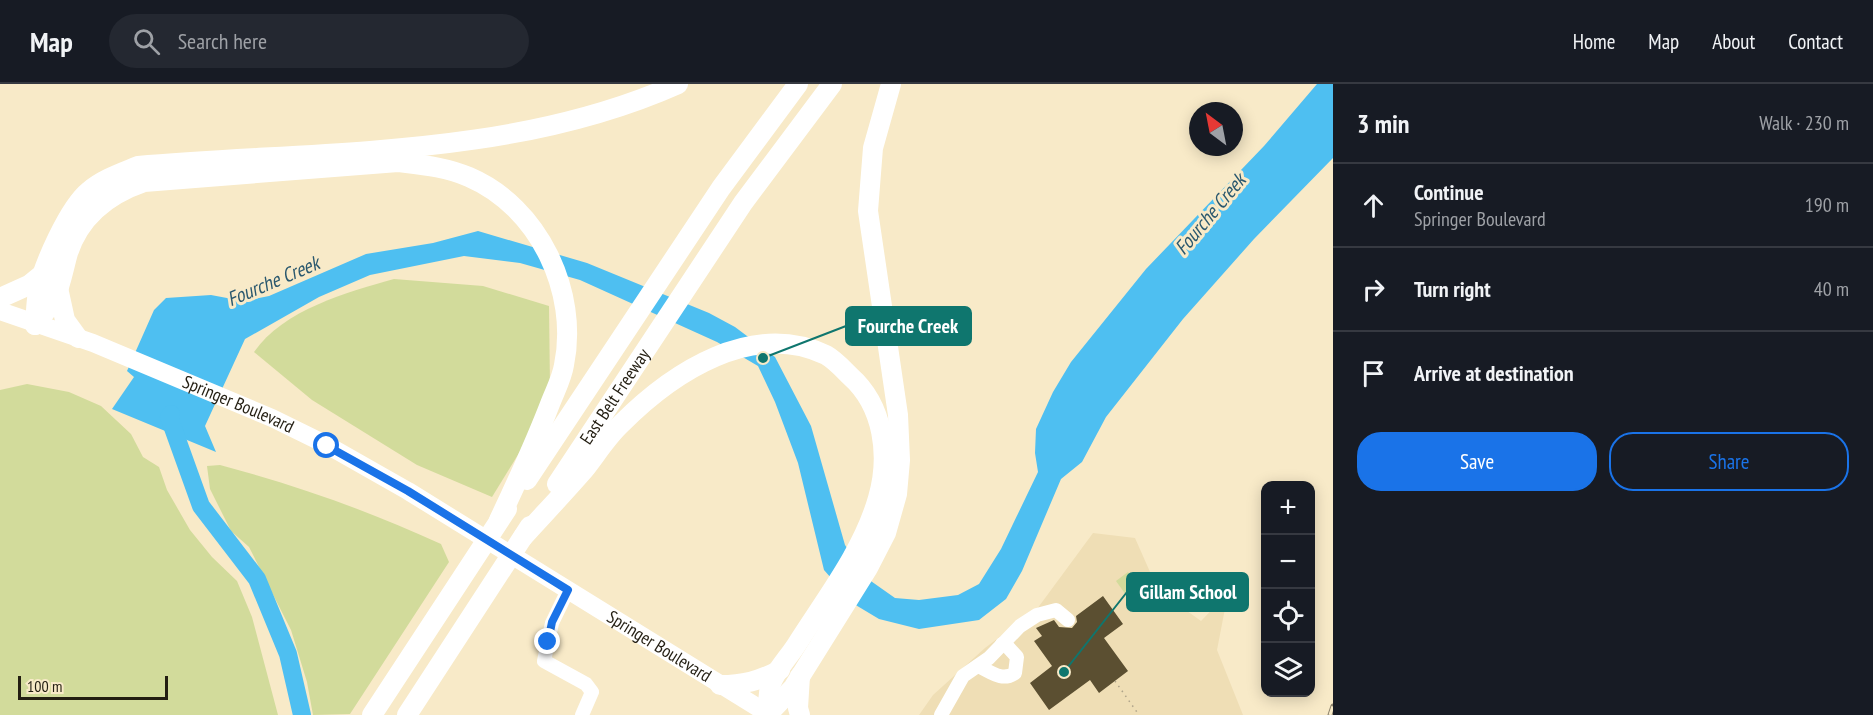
<!DOCTYPE html>
<meta charset="utf-8">
<style>
:root{--surface:#171b24;--page:#242831;--text:#f1f3f6;--muted:#9ea1a6;--line:#363941;--accent:#1a73e8}
body{margin:0;font-family:"PT Sans Narrow",sans-serif;background:var(--page);color:var(--text)}
.controls{position:absolute;right:18px;bottom:18px;display:grid;overflow:hidden;border-radius:12px;box-shadow:0 3px 15px #0003}
.controls button{width:54px;height:54px;display:grid;place-items:center;padding:0;border:0;border-bottom:2px solid var(--line);background:var(--surface);color:var(--text);font:30px sans-serif}
.compass{position:absolute;left:1189px;top:18px;width:54px;height:54px;border-radius:50%;background:var(--surface);box-shadow:0 3px 15px #0003;rotate:328deg}
.scale{position:absolute;left:18px;bottom:15px;width:150px;box-sizing:border-box;padding-left:6px;border:3px solid #231e12;border-top:0;font-size:16px;line-height:21px;white-space:nowrap;color:#231e12;-webkit-text-stroke:4px #f8eac8;paint-order:stroke}
.stop{position:absolute;width:18px;height:18px;margin:-14px;border:4px solid #1a73e8;border-radius:50%;background:#fff}
.stop.end{background:#1a73e8;border-color:#fff;box-shadow:0 2px 6px #0008}
.list{margin:0;padding:0;list-style:none}
h2{display:flex;justify-content:space-between;align-items:center;height:78px;margin:0;padding:0 24px;font-size:26px}
h2 small{font-size:20px;font-weight:400;color:var(--muted)}
.list li{display:grid;grid-template-columns:39px 1fr auto;gap:18px;align-items:center;box-sizing:border-box;height:84px;padding:0 24px;border-top:2px solid var(--line)}
.list b{display:block;font-size:22px;white-space:nowrap}
.list p{margin:0;font-size:20px;white-space:nowrap;color:var(--muted)}
.list em{font-size:20px;font-style:normal;color:var(--muted)}
.actions{display:flex;gap:12px;padding:18px 24px}
.actions a{flex:1;padding:14px 0;border:2px solid var(--accent);border-radius:24px;text-align:center;font-size:21px;color:var(--accent)}
.actions .main{background:var(--accent);color:#fff}
.icon{flex:none;width:33px;height:33px;fill:none;stroke:currentColor;stroke-width:2;stroke-linecap:round;stroke-linejoin:round}
.map{position:relative;flex:none;width:1333px;height:631px;overflow:hidden}
header{display:flex;align-items:center;gap:36px;box-sizing:border-box;height:84px;padding:0 30px;background:var(--surface);border-bottom:2px solid var(--line)}
header strong{font-size:28px}
nav{display:flex;gap:33px;margin-inline-start:auto;font-size:21px}
.search{width:420px;height:54px;background:var(--page);display:flex;align-items:center;gap:15px;box-sizing:border-box;padding:0 21px;border-radius:33px;color:var(--muted);font-size:22px}
main{display:flex}
aside{flex:1;background:var(--surface)}
.map>svg:first-child{display:block}
</style>
<header>
<strong>Map</strong>
<div class="search"><svg class="icon" aria-label="search" viewBox="0 0 24 24"><circle cx="10" cy="10" r="6"/><path d="M15 15l6 6"/></svg>Search here</div>
<nav><a>Home</a><a>Map</a><a>About</a><a>Contact</a></nav>
</header>
<main>
<div class="map">
<svg width="1333" height="631" viewBox="0 0 1333 631">
<rect width="100%" height="100%" fill="#f8eac8"/>
<!-- built -->
<path fill="#efdeb5" d="M1093,449L1135,454L1158,506L1201,537L1228,509L1217,566L1243,631H919L933,611L985,564L1037,525Z"/>
<!-- green -->
<g fill="#d2db9b">
<path d="M394,195L483,202L549,222L550,303L524,361L492,413L417,381L312,316L254,268C283,226 347,208 394,195Z"/>
<path d="M27,300L69,308L101,322L131,350L143,373L159,383L167,406L190,446L212,473L237,497L252,533L278,631H0V306Z"/>
<path d="M220,381C296,401 369,427 441,460L449,478L350,630L313,631L307,598L291,546L249,463L231,447L210,405L207,382Z"/>
<path d="M1128,488L1148,516L1136,525L1116,497Z"/>
</g>
<!-- water -->
<path fill="#4ebff1" d="M1317,0H1333V74L1254,155L1183,235L1106,333L1082,378L1061,395L1022,487L1006,515L979,536L919,545L879,535L854,520L824,486L798,379L775,318L758,282L717,258L580,196L520,179L464,172L370,191L319,213L245,255L205,342L216,368L112,325L134,293L127,287L154,226L166,214L211,211L243,217L269,212L366,170L433,159L478,147L587,179L709,229L735,243L775,273L811,342L845,461L868,495L895,514L919,516L958,511L979,500L1001,465L1038,388L1035,369L1036,345L1053,308L1071,278L1146,185L1264,62Z"/>
<g fill="none" stroke-linecap="round" stroke-linejoin="round">
<!-- river -->
<path stroke="#4ebff1" stroke-width="18" d="M171,330L169,333L201,422L257,495L288,570L302,631"/>
</g>
<!-- building -->
<path fill="#5b4f31" d="M1103,512L1123,540L1104,554L1128,587L1099,609L1090,596L1049,626L1030,599L1052,582L1034,557L1042,552L1036,544L1054,536L1059,543L1072,544L1077,538L1076,532Z"/>
<g fill="none" stroke-linecap="round" stroke-linejoin="round">
<!-- path -->
<path stroke="#aea389" stroke-width="1.5" stroke-dasharray="1.5 4.5" stroke-linecap="butt" d="M1115,597L1139,631"/>
<!-- minor -->
<g stroke="#fff" stroke-width="14">
<path d="M568,506L552,539L544,577L586,600L592,608L582,631"/>
<path d="M978,582C991,588 1002,598 1015,589L1017,573L1007,562L1002,560"/>
<path d="M941,631L963,592L989,574L1020,542L1037,531L1056,526L1068,536"/>
</g>
<!-- major -->
<path stroke="#fff" stroke-width="18" id="s1" d="M0,227L93,259L272,334L327,361L408,407L770,631"/>
<!-- highway -->
<g stroke="#fff" stroke-width="20">
<path d="M58,204L65,236L78,254"/>
<path d="M0,214L29,201L45,188"/>
<path d="M35,241C42,232 50,223 55,214C61,200 64,183 68,169C80,132 109,110 144,98L398,78C423,81 446,83 469,93C539,123 579,208 564,281C562,294 555,307 550,320C535,359 517,398 499,436"/>
<path d="M35,241C36,230 36,219 38,208C42,183 69,123 89,107C103,95 121,89 138,82C318,66 510,75 678,0"/>
<path d="M527,396L721,104L798,0"/>
<path id="s2" d="M557,400L743,119L832,0"/>
<path d="M523,453C543,431 564,409 584,386C596,371 607,353 621,340C673,288 752,236 826,271C835,276 843,285 850,292C884,322 890,372 878,414C863,467 826,514 797,560C789,573 774,588 770,603C768,611 768,621 768,630"/>
<path d="M720,601C743,601 759,597 780,586"/>
<path d="M768,630L793,604L868,484L886,449L897,410L900,376L898,331L868,127L873,64L891,0"/>
<path d="M372,631L507,425"/>
<path d="M407,631L530,442"/>
<path d="M800,631L798,624L800,592"/>
</g>
<defs>
<path id="rail" d="M1330,631L1333,622"/>
</defs>
<!-- rail casing -->
<use href="#rail" stroke="#8b816b" stroke-width="5"/>
<!-- rail -->
<use href="#rail" stroke="#f8eac8" stroke-width="3" stroke-dasharray="9" stroke-linecap="butt"/>
</g>
<g fill="none" stroke-linecap="round" stroke-linejoin="round">
<!-- route -->
<path stroke="#1a73e8" stroke-width="8" d="M327,362L408,407L568,506L552,538L548,558"/>
</g>
<g text-anchor="middle" stroke-width="6" stroke-linejoin="round" paint-order="stroke">
<!-- street labels -->
<g font-size="18" fill="#231e12" stroke="#f8eac8">
<text dy="6" stroke="none"><textPath href="#s2" startOffset="105">East Belt Freeway</textPath></text>
<text dy="6" stroke="none"><textPath href="#s1" startOffset="256">Springer Boulevard</textPath></text>
<text dy="6" stroke="none"><textPath href="#s1" startOffset="742">Springer Boulevard</textPath></text>
</g>
<!-- water labels -->
<g font-size="20" font-style="italic" fill="#2a586e" stroke="#f8eac8">
<text transform="translate(1210 130) rotate(-50)" y="7">Fourche Creek</text>
<text transform="translate(273 197) rotate(-23)" y="7">Fourche Creek</text>
</g>
</g>
<!-- callouts -->
<path fill="none" stroke="#0f766e" stroke-width="2" d="M763 274L846 242M1064 588L1127 508"/>
<g fill="#0f766e" stroke="#f8eac8" stroke-width="2">
<circle cx="763" cy="274" r="6"/>
<circle cx="1064" cy="588" r="6"/>
</g>
<g fill="#0f766e" stroke="#0f766e" stroke-width="2">
<rect x="846" y="223" width="125" height="38" rx="6"/>
<rect x="1127" y="489" width="121" height="38" rx="6"/>
</g>
<g font-size="20" text-anchor="middle" font-weight="bold" fill="#fff">
<text x="908" y="249">Fourche Creek</text>
<text x="1188" y="515">Gillam School</text>
</g>
</svg>
<div class="controls">
<button>+</button>
<button>−</button>
<button><svg class="icon" aria-label="locate" viewBox="0 0 24 24"><circle cx="12" cy="12" r="6"/><path d="M12 2v4M12 18v4M2 12h4M18 12h4"/></svg></button>
<button><svg class="icon" aria-label="layers" viewBox="0 0 24 24"><path d="M12 4l9 5-9 5-9-5zM3 14l9 5 9-5"/></svg></button>
</div>
<svg class="compass" viewBox="-18 -18 36 36"><path d="M0-13l5 13h-10z" fill="#e53935"/><path d="M0 13l5-13h-10z" fill="#9ea1a6"/></svg>
<div class="scale">100 m</div>
<div class="stop" style="left:327px;top:362px"></div>
<div class="stop end" style="left:548px;top:558px"></div>
</div>
<aside>
<h2>3 min<small>Walk · 230 m</small></h2>
<ul class="list">
<li><svg class="icon" aria-label="ahead" viewBox="0 0 24 24"><path d="M12 20V5M6 11l6-6 6 6"/></svg><div><b>Continue</b><p>Springer Boulevard</p></div><em>190 m</em></li>
<li><svg class="icon" aria-label="right" viewBox="0 0 24 24"><path d="M7 20v-9h11M14 6l5 5-5 5"/></svg><div><b>Turn right</b></div><em>40 m</em></li>
<li><svg class="icon" aria-label="arrive" viewBox="0 0 24 24"><path d="M6 21V4h12l-3 4 3 4H6"/></svg><div><b>Arrive at destination</b></div></li>
</ul>
<div class="actions"><a class="main">Save</a><a>Share</a></div>
</aside>
</main>
